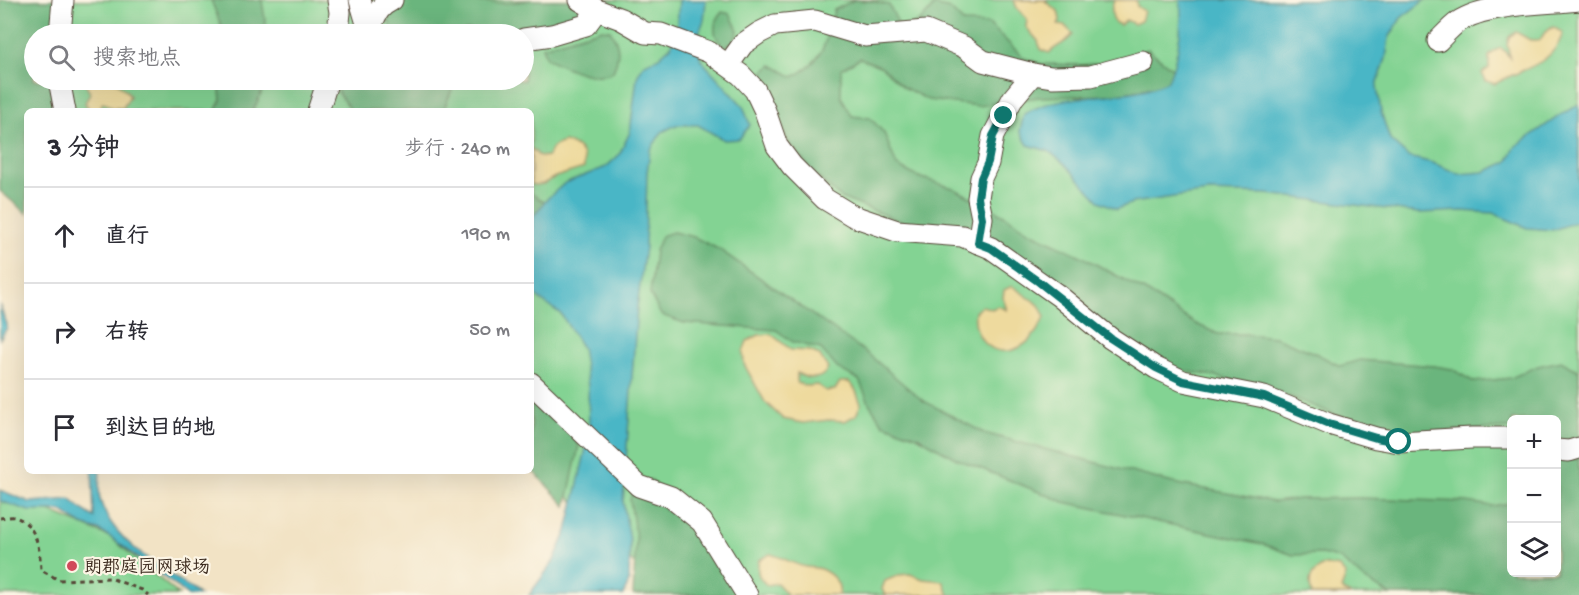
<!DOCTYPE html>
<html lang="zh">
<meta charset="utf-8">
<style>
:root{--surface:#fff;--page:#f7f7f7;--text:#2b2b33;--muted:#7c7c81;--line:#e1e1e2}
body{margin:0;font-family:"Gochi Hand","LXGW WenKai TC",sans-serif;background:var(--page);color:var(--text)}
.controls{position:absolute;right:18px;bottom:18px;display:grid;overflow:hidden;border-radius:9px;box-shadow:0 6px 24px #0002}
.controls button{width:54px;height:54px;display:grid;place-items:center;padding:0;border:0;border-bottom:2px solid var(--line);background:var(--surface);color:var(--text);font:30px sans-serif}
.stop{position:absolute;width:18px;height:18px;margin:-14px;border:4px solid #0f766e;border-radius:50%;background:#fff}
.stop.end{background:#0f766e;border-color:#fff;box-shadow:0 2px 6px #0008}
.list{margin:0;padding:0;list-style:none}
h2{display:flex;justify-content:space-between;align-items:center;height:78px;margin:0;padding:0 24px;font-size:26px}
h2 small{font-size:20px;font-weight:400;color:var(--muted)}
.list li{display:grid;grid-template-columns:39px 1fr auto;gap:18px;align-items:center;box-sizing:border-box;height:96px;padding:0 24px;border-top:2px solid var(--line)}
.list b{display:block;font-size:22px;white-space:nowrap}
.list em{font-size:20px;font-style:normal;color:var(--muted)}
.icon{flex:none;width:33px;height:33px;fill:none;stroke:currentColor;stroke-width:2;stroke-linecap:round;stroke-linejoin:round}
.map{position:relative;flex:none;width:1579px;height:595px;overflow:hidden}
.search{position:absolute;background:var(--surface);box-shadow:0 6px 24px #0002;left:24px;top:24px;width:510px;height:66px;display:flex;align-items:center;gap:15px;box-sizing:border-box;padding:0 21px;border-radius:33px;color:var(--muted);font-size:22px}
.panel{position:absolute;background:var(--surface);box-shadow:0 6px 24px #0002;left:24px;top:108px;width:510px;height:366px;border-radius:9px}
.map>svg:first-child{display:block}
</style>
<div class="map">
<svg width="1579" height="595" viewBox="0 0 1579 595">
<rect width="100%" height="100%" fill="#fcf5e5"/>
<filter id="ink" filterUnits="userSpaceOnUse"><feTurbulence type="fractalNoise" baseFrequency=".0167" numOctaves="2"/><feDisplacementMap in="SourceGraphic" scale="12" xChannelSelector="R" yChannelSelector="G"/><feConvolveMatrix kernelMatrix="1 2 1 2 8 2 1 2 1" color-interpolation-filters="sRGB"/></filter>
<filter id="wash" filterUnits="userSpaceOnUse"><feTurbulence type="fractalNoise" baseFrequency=".008" numOctaves="4" result="noise"/><feDisplacementMap in="SourceGraphic" scale="24" xChannelSelector="R" yChannelSelector="G"/><feGaussianBlur stdDeviation="1.35" result="paint"/><feColorMatrix in="noise" values="0 0 0 0 0 0 0 0 0 0 0 0 0 0 0 0 0 1.4 0 .05"/><feComposite in="paint" operator="in"/></filter>
<g filter="url(#wash)">
<rect width="100%" height="100%" fill="#f2e3c5"/>
<!-- green -->
<g fill="#83d393" stroke="#5f7e58" stroke-width="1.5" fill-rule="evenodd">
<path d="M35,0H1579V595H675L646,576L531,458V111H46L43,80H524V34H38ZM1512,420H1556V572H1512Z"/>
<path d="M0,490L110,537L179,595H0Z"/>
</g>
<!-- forest -->
<g fill="#6ab57d" stroke="#52704e" stroke-width="1.5">
<path d="M0,0H57L55,34H34V80H52L58,111H27V214L0,191Z"/>
<path d="M211,0H262L267,34H221L222,28Z"/>
<path d="M406,0L508,3L532,0H569L588,12L583,21L520,32L491,29L467,30L457,34H393L388,18L394,7Z"/>
<path d="M854,0L870,1L889,5L900,27C917,25 924,19 934,5L950,9L964,23L989,24L1024,58L1042,64L1080,65L1109,63L1148,49L1173,69L1169,81L1157,86L1116,95L1039,97L979,106L928,100L903,87L882,67L860,58L841,69V96L852,116L870,118L884,133L897,166L916,176L953,188L1004,215L1028,231L1081,256L1150,294L1194,323L1218,334H1246L1275,337L1315,353L1340,366L1360,360L1434,366L1452,369L1474,382L1511,378L1538,366L1561,361L1579,371V439L1557,442L1556,420H1512L1511,428L1401,433L1351,421L1286,395L1214,376L1180,370L1127,341L971,229L956,224L905,223L841,198L814,174L790,144L764,88L763,72L772,65L793,77C823,62 827,41 834,10Z"/>
<path d="M722,12L730,14L738,30L734,42L723,47C712,34 712,25 722,12Z"/>
<path d="M602,29L610,30C620,45 620,54 613,72C591,82 566,67 546,58L542,47Z"/>
<path d="M219,80H264L261,94L253,111H215L221,100Z"/>
<path d="M338,80H454L453,87L443,111H351L338,93Z"/>
<path d="M531,193L545,203L531,219Z"/>
<path d="M673,232L694,237L720,250L867,353L922,400L984,433L1173,483L1274,502L1300,499L1362,498L1467,502L1492,506L1511,503L1512,572H1556L1557,459H1579V595H1390L1365,580L1340,559L1322,554L1293,555L1262,544L1064,502L957,459L917,436L883,424L870,405L859,380L837,368L821,349L793,342L776,330L684,323L661,315L650,294L655,251L661,236Z"/>
<path d="M531,395L571,433L579,446L566,506L531,469Z"/>
<path d="M651,480L755,595H633L636,539L630,500L633,489Z"/>
</g>
<!-- sand -->
<g fill="#eeda9e" stroke="#94825e" stroke-width="1.5">
<path d="M1014,0H1046V2L1058,11L1060,20L1058,25L1065,26L1073,34C1067,43 1057,45 1049,53L1041,50L1038,41L1026,27L1027,19L1017,8Z"/>
<path d="M1115,0H1136L1137,6L1144,11L1141,21L1134,24L1126,20L1120,25L1114,22C1112,15 1110,7 1115,0Z"/>
<path d="M1553,27L1563,33C1551,68 1522,67 1495,84L1486,81L1482,73L1489,68V56L1496,50L1501,48L1510,57L1507,44L1509,37L1516,32L1530,40H1540L1545,32Z"/>
<path d="M83,80C106,79 116,76 130,96L123,108H113L103,102L99,111H90L85,103L90,93Z"/>
<path d="M564,142C578,144 586,154 584,168L555,177L543,184L534,185L531,183V148L540,157L548,156C551,147 554,145 564,142Z"/>
<path d="M1012,286L1039,305L1045,317C1039,328 1032,341 1020,347C994,361 972,338 975,312L982,306L992,309L998,306L1007,310L1003,298L1004,290Z"/>
<path d="M771,334L791,350L810,351L819,355L828,368C822,381 808,380 797,373V383L807,386L817,385L826,391L835,390L840,382H849L855,389L861,404L856,415L845,421L829,420L803,423L783,419L765,402L744,364L743,352L747,341L759,335Z"/>
<path d="M770,554C782,557 791,563 802,566C807,568 812,567 817,568C829,571 842,582 839,595H788L777,583L767,585C758,578 756,571 759,560Z"/>
<path d="M1325,565L1339,567L1346,575L1341,589L1350,595H1312C1307,578 1311,573 1325,565Z"/>
<path d="M910,574L923,579L943,581L949,595H885L882,589L885,581L899,575Z"/>
</g>
<!-- water -->
<g fill="#4ab6c6" stroke="#427072" stroke-width="1.5">
<path d="M679,0H706L704,20L696,40L701,60L743,106L750,125L739,139L724,140L698,125H676L662,132L650,150L647,173L645,247L637,308L623,502L630,540L629,582L623,595H529L553,562L567,531L585,453L589,428L588,386L582,348L561,314L539,299L531,291L532,218L548,198L565,183L606,167L619,155L630,132L637,77L643,65L659,57L671,46L677,25Z"/>
<path d="M1180,0H1425L1401,18L1389,38L1386,58L1377,86L1381,112L1390,140L1409,157L1433,163L1459,174L1484,172L1507,162L1516,146L1565,112L1579,105V221L1553,230L1527,228L1493,213L1462,211L1419,213L1267,194L1208,192L1132,203L1117,209L1099,201L1064,163L1048,151L1028,145L1020,131L1024,114C1069,88 1123,103 1168,81C1179,54 1183,29 1180,0Z"/>
<path d="M0,304L7,328L0,339Z"/>
<path d="M92,471H100C100,480 98,491 100,499C111,542 166,570 200,595H188L110,537L98,530L82,525L61,511H29L0,501V490L30,502L70,499L83,510L94,517Z"/>
</g>
</g>
<g filter="url(#ink)">
<g fill="none" stroke-linecap="round" stroke-linejoin="round">
<defs>
<g id="minor">
<path d="M338,0L340,12L338,34"/>
<path d="M360,0L370,34"/>
<path d="M580,0L597,10L621,19L645,33L661,34L709,52L741,75L755,90L765,111L777,146L792,166L825,199L853,216L897,231L962,236L991,248L1059,296L1110,338L1156,368L1183,381L1264,397L1329,424L1376,438L1399,442L1472,438H1512"/>
<path d="M60,34L63,0"/>
<path d="M365,34C377,22 371,11 392,0"/>
<path d="M524,39L552,35L586,25L597,10"/>
<path d="M1438,41C1444,35 1451,27 1458,22C1486,3 1545,4 1579,0"/>
<path d="M728,65L743,44L759,33L775,25L815,21L865,36L926,31L964,47L983,61L1033,74L1052,77L1091,76L1143,62"/>
<path d="M59,80L65,111"/>
<path d="M318,111L328,80"/>
<path d="M978,243L982,218L978,198L981,178L988,163L993,136L1013,98L1033,74"/>
<path d="M531,383L639,486L671,497L702,522L747,595"/>
<path d="M1556,450L1569,451L1579,448"/>
</g>
</defs>
<!-- minor casing -->
<use href="#minor" stroke="#564637" stroke-width="23"/>
<!-- path -->
<path stroke="#564637" stroke-width="3" stroke-dasharray="4.5 4.5" stroke-linecap="butt" d="M0,518C4,518 11,516 15,517C37,524 40,550 41,570L59,580L110,578L142,590L148,595"/>
<!-- minor -->
<use href="#minor" stroke="#fff" stroke-width="21"/>
</g>
</g>
<g fill="none" stroke-linecap="round" stroke-linejoin="round" filter="url(#ink)">
<!-- route -->
<path stroke="#0f766e" stroke-width="8" d="M1004,116L993,136L988,162L981,178L978,198L982,218L978,243L991,248L1039,282L1110,338L1156,368L1183,381L1264,397L1329,424L1376,438L1399,442"/>
</g>
<!-- markers -->
<circle fill="#d1495b" stroke="#fcf5e5" stroke-width="2" cx="72" cy="566" r="6"/>
<g text-anchor="middle" stroke-width="4.5" stroke-linejoin="round" paint-order="stroke">
<!-- poi labels -->
<g font-size="18" fill="#3b2a1e" stroke="#fcf5e5" text-anchor="start">
<text x="84" y="572">朗郡庭园网球场</text>
</g>
</g>
</svg>
<div class="controls">
<button>+</button>
<button>−</button>
<button><svg class="icon" aria-label="layers" viewBox="0 0 24 24"><path d="M12 4l9 5-9 5-9-5zM3 14l9 5 9-5"/></svg></button>
</div>
<div class="stop" style="left:1399px;top:442px"></div>
<div class="stop end" style="left:1004px;top:116px"></div>
<div class="search"><svg class="icon" aria-label="search" viewBox="0 0 24 24"><circle cx="10" cy="10" r="6"/><path d="M15 15l6 6"/></svg>搜索地点</div>
<section class="panel">
<h2>3 分钟<small>步行 · 240 m</small></h2>
<ul class="list">
<li><svg class="icon" aria-label="ahead" viewBox="0 0 24 24"><path d="M12 20V5M6 11l6-6 6 6"/></svg><div><b>直行</b></div><em>190 m</em></li>
<li><svg class="icon" aria-label="right" viewBox="0 0 24 24"><path d="M7 20v-9h11M14 6l5 5-5 5"/></svg><div><b>右转</b></div><em>50 m</em></li>
<li><svg class="icon" aria-label="arrive" viewBox="0 0 24 24"><path d="M6 21V4h12l-3 4 3 4H6"/></svg><div><b>到达目的地</b></div></li>
</ul>
</section>
</div>
